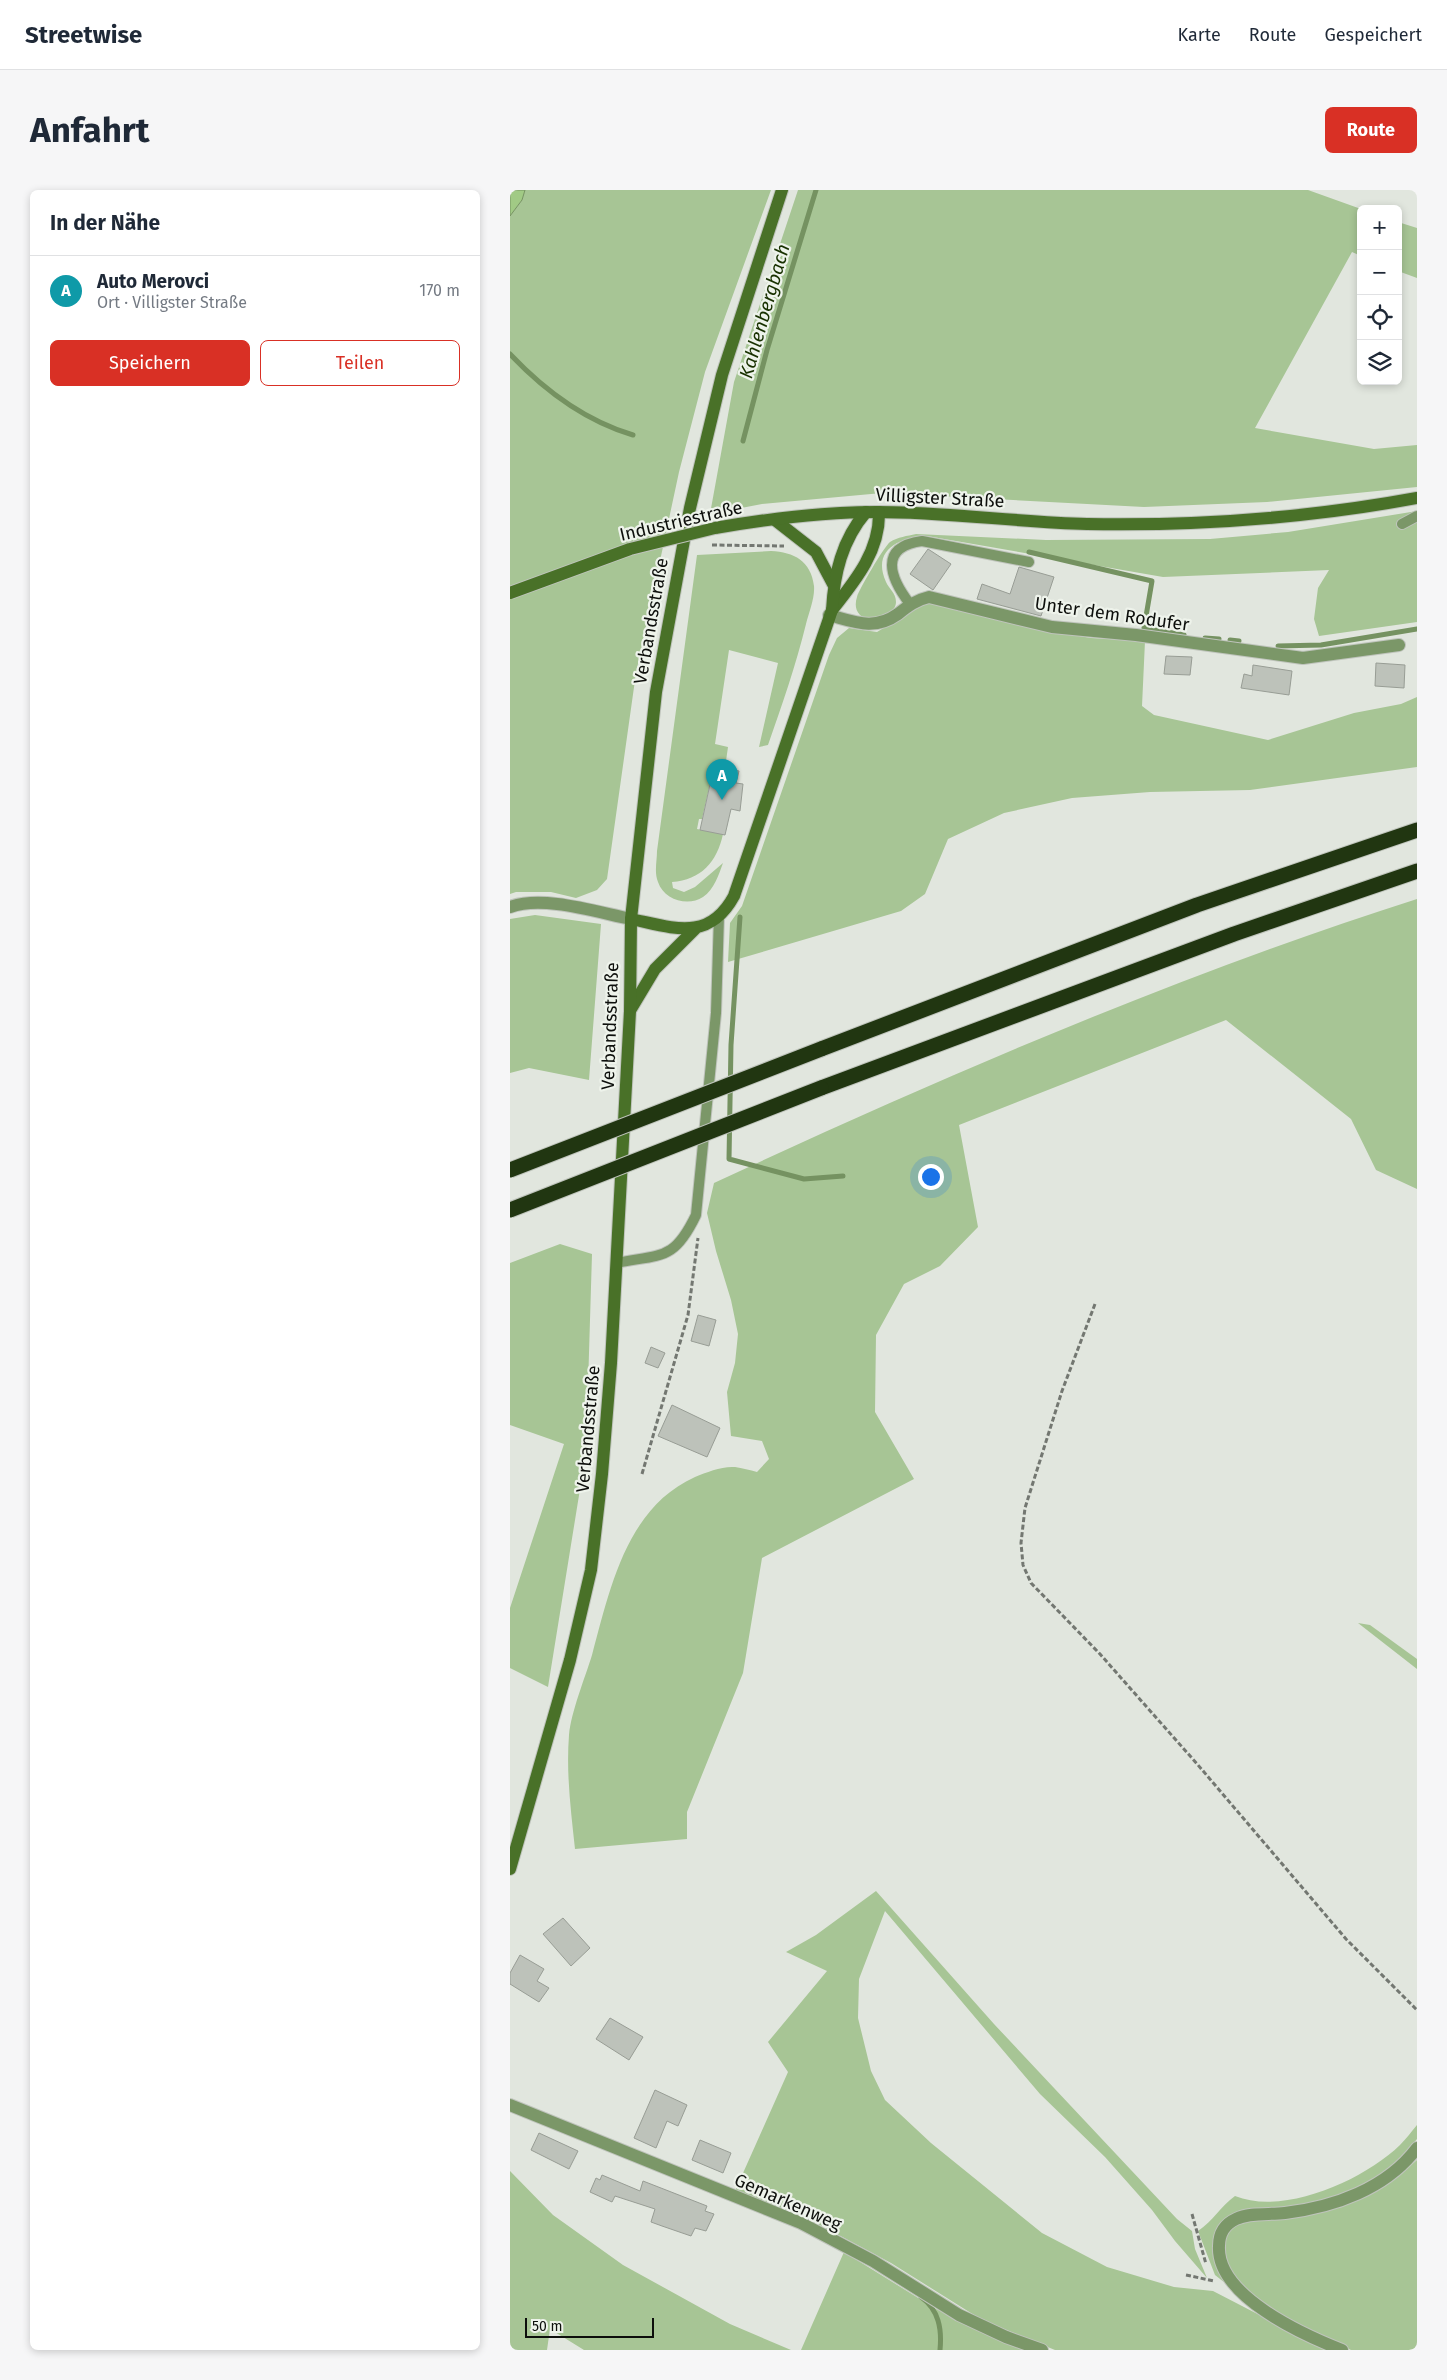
<!DOCTYPE html>
<html lang="de">
<meta charset="utf-8">
<style>
:root{--surface:#fff;--page:#f6f6f7;--text:#1f2937;--muted:#747a83;--line:#e0e1e3;--accent:#d93025}
body{margin:0;font-family:"Fira Sans",sans-serif;background:var(--page);color:var(--text)}
.controls{position:absolute;right:15px;top:15px;display:grid;overflow:hidden;border-radius:8px;box-shadow:0 2px 8px #0003}
.controls button{width:45px;height:45px;display:grid;place-items:center;padding:0;border:0;border-bottom:1px solid var(--line);background:var(--surface);color:var(--text);font:25px sans-serif}
.scale{position:absolute;left:15px;bottom:12px;width:129px;box-sizing:border-box;padding-left:5px;border:2px solid #0d0f0c;border-top:0;font-size:14px;line-height:18px;white-space:nowrap;color:#0d0f0c;-webkit-text-stroke:4px #eef3eb;paint-order:stroke}
.you{position:absolute;left:420px;top:986px;width:18px;height:18px;margin:-12px;border:4px solid #fff;border-radius:50%;background:#1a73e8;box-shadow:0 0 0 8px #1a73e833}
.badge{display:grid;place-items:center;width:32px;height:32px;border-radius:50%;background:var(--accent);color:#fff;font-size:16px;font-weight:700}
.pin{position:absolute;translate:-50% -41px;filter:drop-shadow(0 1px 2px #0008)}
.pin::after{content:'';position:absolute;top:26px;width:18px;height:15px;background:inherit;clip-path:polygon(0 0,100% 0,50% 100%)}
.list{margin:0;padding:0;list-style:none}
h2{display:flex;justify-content:space-between;align-items:center;height:65px;margin:0;padding:0 20px;font-size:21px}
h2 small{font-size:16px;font-weight:400;color:var(--muted)}
.list li{display:grid;grid-template-columns:32px 1fr auto;gap:15px;align-items:center;box-sizing:border-box;height:70px;padding:0 20px;border-top:1px solid var(--line)}
.list b{display:block;font-size:19px;white-space:nowrap}
.list p{margin:0;font-size:16px;white-space:nowrap;color:var(--muted)}
.list em{font-size:16px;font-style:normal;color:var(--muted)}
.actions{display:flex;gap:10px;padding:15px 20px}
.actions a{flex:1;padding:11px 0;border:1px solid var(--accent);border-radius:8px;text-align:center;font-size:18px;color:var(--accent)}
.actions .main{background:var(--accent);color:#fff}
.icon{flex:none;width:28px;height:28px;fill:none;stroke:currentColor;stroke-width:2;stroke-linecap:round;stroke-linejoin:round}
.map{position:relative;flex:none;width:907px;height:2160px;overflow:hidden;border-radius:8px}
header{display:flex;align-items:center;gap:30px;box-sizing:border-box;height:70px;padding:0 25px;background:var(--surface);border-bottom:1px solid var(--line)}
header strong{font-size:24px}
nav{display:flex;gap:28px;margin-inline-start:auto;font-size:18px}
.intro{display:flex;align-items:center;justify-content:space-between;box-sizing:border-box;height:120px;padding:0 30px}
h1{margin:0;font-size:35px}
.button{padding:12px 22px;border-radius:8px;background:var(--accent);color:#fff;font-size:18px;font-weight:700}
main{display:flex;gap:30px;padding:0 30px}
aside{flex:1;background:var(--surface);border-radius:8px;box-shadow:0 2px 8px #0003}
.map>svg:first-child{display:block}
</style>
<header>
<strong>Streetwise</strong>
<nav><a>Karte</a><a>Route</a><a>Gespeichert</a></nav>
</header>
<div class="intro"><h1>Anfahrt</h1><a class="button">Route</a></div>
<main>
<aside>
<h2>In der Nähe<small></small></h2>
<ul class="list">
<li><span class="badge" style="background:#0f9aa8">A</span><div><b>Auto Merovci</b><p>Ort · Villigster Straße</p></div><em>170 m</em></li>
</ul>
<div class="actions"><a class="main">Speichern</a><a>Teilen</a></div>
</aside>
<div class="map">
<svg width="907" height="2160" viewBox="0 0 907 2160">
<rect width="100%" height="100%" fill="#e1e6de"/>
<!-- green -->
<g fill="#a7c595">
<path d="M15,0H261L195,182L169,282L126,483L97,689L87,700L66,708L41,702H6L0,704V26L12,10Z"/>
<path d="M288,0H798L851,19V66L842,62L745,238L864,259L907,255V297L757,312L634,317L372,303L252,314L200,324L224,192Z"/>
<path d="M888,32L907,38V88L888,81Z"/>
<path d="M907,321V432L809,446L804,429L808,398L819,380L653,387L417,346C391,347 361,359 376,392C379,399 386,403 386,412C386,426 359,434 350,425C345,420 345,413 347,407C349,399 374,357 380,352C388,347 397,346 406,344L536,350L700,349L778,342Z"/>
<path d="M261,361C284,362 301,371 304,396C305,408 299,422 296,434C286,475 272,515 258,555L249,557L268,473L219,460L205,554L218,557L215,578L204,576L192,629H189L187,639L213,644C207,672 191,690 162,692L163,698L174,702L185,697L213,673C209,684 204,700 193,707C178,717 154,710 148,692C144,682 147,671 147,661L187,365Z"/>
<path d="M418,411L540,441L581,448L635,451L632,516L644,525L758,550L844,523L891,514L907,507V577L740,600L640,602L562,608L494,623L438,649L415,704L391,721L218,772L220,733L232,716L319,465L327,448L339,438L367,442Z"/>
<path d="M907,709V999L866,980L841,929L716,830L449,935L468,1037L430,1076L394,1094L366,1145L365,1222L404,1289L252,1368L233,1483L177,1622V1649L65,1659C61,1621 56,1584 59,1545C61,1522 75,1488 82,1465C100,1399 116,1318 185,1287C197,1282 212,1276 225,1277C232,1278 240,1280 247,1282L259,1269L252,1251L221,1246L217,1202L225,1173L228,1144L221,1110L206,1061L197,1023L204,993C432,887 668,785 907,709Z"/>
<path d="M25,725L91,734L79,890L19,878L0,883V729Z"/>
<path d="M50,1054L82,1064L76,1262L38,1497L0,1478V1418L54,1254L0,1235V1073Z"/>
<path d="M848,1433L860,1435L907,1469V1479Z"/>
<path d="M366,1701L484,1834L667,2029L682,2041L685,2059L697,2088L665,2051L642,2020L595,1967L530,1904L375,1721L349,1789L348,1828L361,1881L375,1910L421,1953L532,2043L597,2077L664,2097L703,2101L817,2160H545L472,2130L381,2073L308,2034L225,2001L278,1882L258,1852L317,1781L276,1762L306,1745Z"/>
<path d="M907,1935V1949L892,1967L863,1991L807,2014L750,2019L709,2040L724,2100L705,2085L688,2041C703,2031 711,2016 725,2006C774,2026 854,1990 890,1955C896,1949 901,1942 907,1935Z"/>
<path d="M907,1970V2158L899,2160H841L816,2149L753,2114L731,2097L716,2072L715,2046L728,2032L792,2026L832,2017L881,1992Z"/>
<path d="M0,1981L43,2025L113,2075L220,2134L281,2160H74L40,2139L37,2160H0Z"/>
<path d="M334,2062L426,2119L518,2160H291Z"/>
</g>
<!-- water -->
<path fill="#a1ca85" stroke="#759261" d="M0,0H15L12,10L0,26Z"/>
<g fill="none" stroke-linecap="round" stroke-linejoin="round">
<!-- stream -->
<g stroke="#759261" stroke-width="5">
<path d="M0,164C34,200 76,231 123,245"/>
<path d="M233,251L257,160L306,0"/>
<path d="M519,362L642,391L634,438L674,445"/>
<path d="M695,448L709,449"/>
<path d="M720,450L729,451"/>
<path d="M768,456L811,455L907,439"/>
<path d="M230,727L221,855L219,969L294,989L333,986"/>
<path d="M411,2107C429,2120 432,2139 430,2160"/>
</g>
</g>
<!-- building -->
<g fill="#bdc2ba" stroke="#989d95">
<path d="M418,359L441,374L423,400L400,384Z"/>
<path d="M509,377L544,387L531,426L467,409L472,394L500,404Z"/>
<path d="M656,466L682,467L680,485L654,484Z"/>
<path d="M866,473L895,475L894,498L865,496Z"/>
<path d="M743,475L782,481L779,505L731,498L734,484L742,486Z"/>
<path d="M204,576L229,581L226,593L233,594L230,621L221,619L215,645L190,640Z"/>
<path d="M188,1125L206,1130L199,1156L181,1151Z"/>
<path d="M141,1157L155,1163L148,1178L135,1173Z"/>
<path d="M162,1215L210,1238L197,1267L148,1246Z"/>
<path d="M53,1728L80,1758L61,1776L33,1744Z"/>
<path d="M10,1765L34,1779L27,1791L39,1798L29,1812L0,1794V1783Z"/>
<path d="M100,1828L133,1847L119,1870L86,1849Z"/>
<path d="M145,1900L177,1915L168,1936L157,1931L146,1958L124,1948Z"/>
<path d="M29,1943L68,1961L59,1979L21,1960Z"/>
<path d="M190,1950L221,1963L213,1983L182,1970Z"/>
<path d="M92,1985L130,2001L133,1991L197,2016L195,2021L204,2024L196,2041L185,2038L181,2046L152,2036L141,2032L145,2019L105,2006L102,2012L80,2002L86,1988L90,1990Z"/>
</g>
<g fill="none" stroke-linecap="round" stroke-linejoin="round">
<defs>
<g id="service">
<path d="M892,334L907,326"/>
<path d="M400,414C380,388 368,357 412,351L519,372"/>
<path d="M106,1073C152,1064 164,1071 186,1025L206,823L209,726"/>
</g>
<g id="minor">
<path d="M319,425C345,432 364,441 388,424C398,416 406,410 419,407L542,437L626,445L793,468L889,455"/>
<path d="M0,717C33,705 86,722 121,729"/>
<path d="M0,1915L291,2033L363,2071L449,2125L496,2147L532,2160"/>
<path d="M832,2160C794,2145 706,2106 709,2056C709,2043 715,2034 726,2029C741,2022 759,2025 775,2023C824,2017 876,1999 907,1958"/>
</g>
<g id="secondary">
<path d="M265,330L306,362L323,394"/>
<path d="M205,338C257,329 313,322 366,322C436,322 506,332 577,334C687,336 799,328 907,308"/>
<path d="M322,420C345,391 370,361 369,322"/>
<path d="M121,729C164,738 199,752 224,706L322,420C324,384 332,350 356,322"/>
<path d="M121,819L145,779L185,739"/>
<path d="M0,1679L60,1470L81,1380L92,1284L101,1173L120,821L121,729L146,502L180,318L212,185L272,0"/>
</g>
<g id="motorway">
<path d="M311,859L687,715L907,640"/>
<path d="M311,898L724,744L907,681"/>
</g>
</defs>
<!-- service casing -->
<use href="#service" stroke="#bfc4bc" stroke-width="12"/>
<!-- minor casing -->
<use href="#minor" stroke="#bfc4bc" stroke-width="14"/>
<!-- secondary casing -->
<use href="#secondary" stroke="#bfc4bc" stroke-width="14"/>
<!-- motorway casing -->
<use href="#motorway" stroke="#bfc4bc" stroke-width="17"/>
<!-- path -->
<g stroke="#737771" stroke-width="3" stroke-dasharray="5 2.5" stroke-linecap="butt">
<path d="M202,355L274,356"/>
<path d="M585,1114L552,1201L515,1318L511,1353L513,1375L521,1393L590,1464L688,1575L836,1749L907,1820"/>
<path d="M132,1284L178,1125L188,1048"/>
<path d="M682,2024L696,2074"/>
<path d="M676,2085L704,2091"/>
</g>
<!-- service -->
<use href="#service" stroke="#7b9768" stroke-width="10"/>
<!-- minor -->
<use href="#minor" stroke="#7b9768" stroke-width="12"/>
<!-- secondary -->
<use href="#secondary" stroke="#497128" stroke-width="12"/>
<!-- motorway -->
<use href="#motorway" stroke="#213611" stroke-width="15"/>
<defs>
<path id="secondary-bridge" d="M0,403L120,359L205,338"/>
<g id="motorway-bridge">
<path d="M0,980L311,859"/>
<path d="M0,1020L311,898"/>
</g>
</defs>
<!-- secondary-bridge casing -->
<use href="#secondary-bridge" stroke="#bfc4bc" stroke-width="14" stroke-linecap="butt"/>
<!-- motorway-bridge casing -->
<use href="#motorway-bridge" stroke="#bfc4bc" stroke-width="17" stroke-linecap="butt"/>
<!-- secondary-bridge -->
<use href="#secondary-bridge" stroke="#497128" stroke-width="12"/>
<!-- motorway-bridge -->
<use href="#motorway-bridge" stroke="#213611" stroke-width="15"/>
</g>
<g text-anchor="middle" stroke-width="4.5" stroke-linejoin="round" paint-order="stroke">
<!-- street labels -->
<g font-size="18" fill="#0d0f0c" stroke="#eef3eb">
<text transform="translate(430 308) rotate(3)" y="6">Villigster Straße</text>
<text transform="translate(171 331) rotate(-13)" y="6">Industriestraße</text>
<text transform="translate(602 424) rotate(8)" y="6">Unter dem Rodufer</text>
<text transform="translate(141 431) rotate(-80)" y="6">Verbandsstraße</text>
<text transform="translate(100 836) rotate(-88)" y="6">Verbandsstraße</text>
<text transform="translate(78 1239) rotate(-85)" y="6">Verbandsstraße</text>
<text transform="translate(278 2012) rotate(24)" y="6">Gemarkenweg</text>
</g>
<!-- water labels -->
<g font-size="19" font-style="italic" fill="#183100" stroke="#eef3eb">
<text transform="translate(254 121) rotate(-74)" y="7">Kahlenbergbach</text>
</g>
</g>
</svg>
<div class="controls">
<button>+</button>
<button>−</button>
<button><svg class="icon" aria-label="locate" viewBox="0 0 24 24"><circle cx="12" cy="12" r="6"/><path d="M12 2v4M12 18v4M2 12h4M18 12h4"/></svg></button>
<button><svg class="icon" aria-label="layers" viewBox="0 0 24 24"><path d="M12 4l9 5-9 5-9-5zM3 14l9 5 9-5"/></svg></button>
</div>
<div class="scale">50 m</div>
<div class="you"></div>
<div class="pin badge" style="left:212px;top:610px;background:#0f9aa8">A</div>
</div>
</main>
